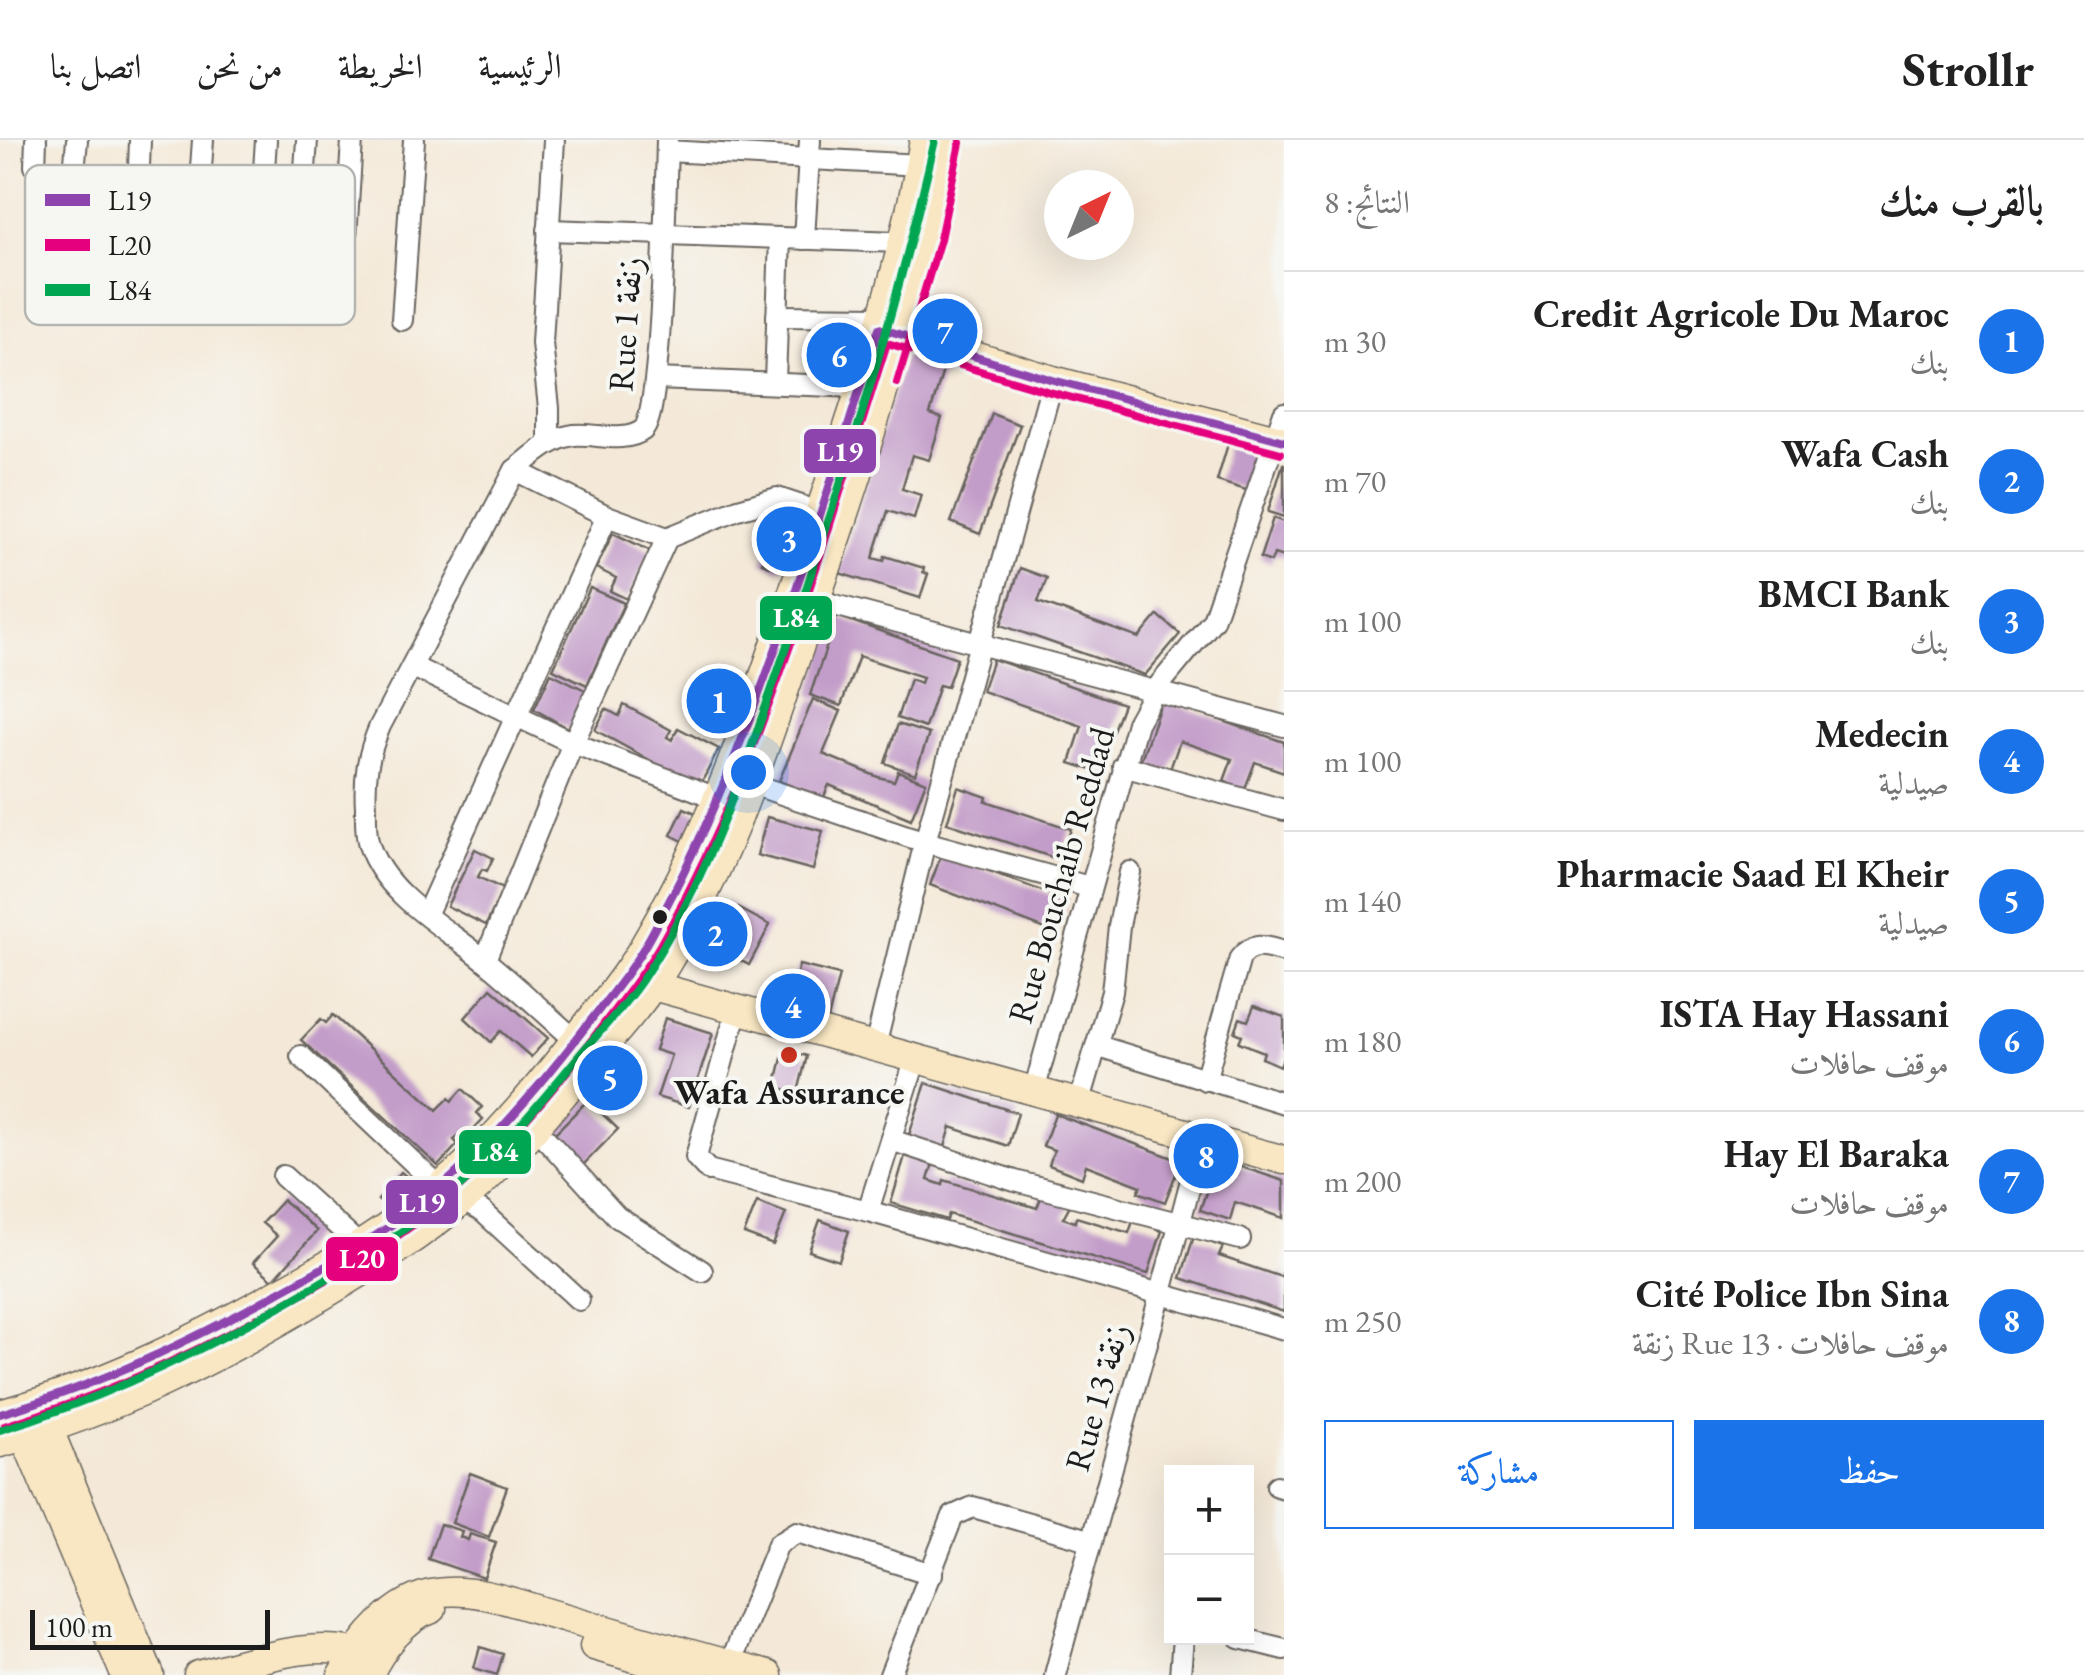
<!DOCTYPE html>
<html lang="ar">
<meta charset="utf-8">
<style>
:root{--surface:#fff;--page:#f2f2f2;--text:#222;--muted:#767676;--line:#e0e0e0;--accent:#1a73e8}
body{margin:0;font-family:"EB Garamond",Amiri,serif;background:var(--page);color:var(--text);direction:rtl}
.controls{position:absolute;right:30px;bottom:30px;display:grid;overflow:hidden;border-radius:0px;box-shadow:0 10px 40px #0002}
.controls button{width:90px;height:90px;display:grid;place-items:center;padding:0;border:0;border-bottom:2px solid var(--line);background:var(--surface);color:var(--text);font:50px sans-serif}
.compass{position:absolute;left:1044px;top:30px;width:90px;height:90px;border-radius:50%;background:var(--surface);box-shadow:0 10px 40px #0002;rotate:43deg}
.scale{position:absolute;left:30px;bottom:25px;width:240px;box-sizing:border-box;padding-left:10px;border:5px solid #1c1c1c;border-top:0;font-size:28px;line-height:35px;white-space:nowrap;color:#1c1c1c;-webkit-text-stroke:8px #f6f6f2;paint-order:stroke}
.you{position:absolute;left:748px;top:632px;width:35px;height:35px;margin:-25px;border:8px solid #fff;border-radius:50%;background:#1a73e8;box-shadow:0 0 0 15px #1a73e833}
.badge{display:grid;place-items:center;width:65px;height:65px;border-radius:50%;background:var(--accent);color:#fff;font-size:32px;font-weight:700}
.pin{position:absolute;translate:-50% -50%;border:5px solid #fff;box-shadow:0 2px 10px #0006}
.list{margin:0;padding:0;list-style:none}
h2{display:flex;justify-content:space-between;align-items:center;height:130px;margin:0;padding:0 40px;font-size:42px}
h2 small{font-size:32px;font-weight:400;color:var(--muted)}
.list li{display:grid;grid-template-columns:65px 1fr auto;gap:30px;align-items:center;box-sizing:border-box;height:140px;padding:0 40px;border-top:2px solid var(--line)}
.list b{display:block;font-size:38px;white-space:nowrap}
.list p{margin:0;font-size:32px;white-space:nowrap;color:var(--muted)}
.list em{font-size:32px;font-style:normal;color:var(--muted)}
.actions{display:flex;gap:20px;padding:30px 40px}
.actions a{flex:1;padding:22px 0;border:2px solid var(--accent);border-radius:0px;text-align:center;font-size:35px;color:var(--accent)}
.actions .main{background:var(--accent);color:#fff}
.map{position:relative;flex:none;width:1284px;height:1535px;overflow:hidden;direction:ltr}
header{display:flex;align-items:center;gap:60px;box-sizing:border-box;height:140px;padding:0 50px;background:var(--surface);border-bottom:2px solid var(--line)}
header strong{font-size:48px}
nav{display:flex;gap:55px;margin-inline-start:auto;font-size:35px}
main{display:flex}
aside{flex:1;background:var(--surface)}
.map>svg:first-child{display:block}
</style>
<header>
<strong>Strollr</strong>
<nav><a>الرئيسية</a><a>الخريطة</a><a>من نحن</a><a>اتصل بنا</a></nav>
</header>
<main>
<aside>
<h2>بالقرب منك<small>النتائج: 8</small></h2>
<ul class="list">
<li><span class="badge">1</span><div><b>Credit Agricole Du Maroc</b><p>بنك</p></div><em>30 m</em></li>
<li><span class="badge">2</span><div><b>Wafa Cash</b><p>بنك</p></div><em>70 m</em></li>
<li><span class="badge">3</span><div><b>BMCI Bank</b><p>بنك</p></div><em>100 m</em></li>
<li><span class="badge">4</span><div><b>Medecin</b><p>صيدلية</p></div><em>100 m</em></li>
<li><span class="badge">5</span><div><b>Pharmacie Saad El Kheir</b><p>صيدلية</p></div><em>140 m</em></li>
<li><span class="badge">6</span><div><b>ISTA Hay Hassani</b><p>موقف حافلات</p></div><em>180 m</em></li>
<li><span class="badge">7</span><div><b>Hay El Baraka</b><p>موقف حافلات</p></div><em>200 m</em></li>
<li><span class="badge">8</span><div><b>Cité Police Ibn Sina</b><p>موقف حافلات · Rue 13 زنقة</p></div><em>250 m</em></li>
</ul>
<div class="actions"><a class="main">حفظ</a><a>مشاركة</a></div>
</aside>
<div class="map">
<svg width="1284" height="1535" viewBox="0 0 1284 1535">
<rect width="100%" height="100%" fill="#f6f6f2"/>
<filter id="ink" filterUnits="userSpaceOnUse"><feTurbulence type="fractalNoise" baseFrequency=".01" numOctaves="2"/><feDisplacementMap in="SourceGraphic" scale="20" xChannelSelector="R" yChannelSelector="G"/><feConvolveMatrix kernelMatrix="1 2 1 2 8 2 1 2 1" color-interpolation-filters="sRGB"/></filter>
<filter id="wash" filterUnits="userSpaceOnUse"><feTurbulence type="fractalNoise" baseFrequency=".0048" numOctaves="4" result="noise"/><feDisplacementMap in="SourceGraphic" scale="40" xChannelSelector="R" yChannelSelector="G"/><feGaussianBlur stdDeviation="2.25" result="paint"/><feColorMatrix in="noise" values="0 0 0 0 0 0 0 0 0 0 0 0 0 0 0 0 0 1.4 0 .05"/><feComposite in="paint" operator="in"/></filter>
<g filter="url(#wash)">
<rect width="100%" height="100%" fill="#f4e9d8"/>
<g id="blocks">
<!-- building -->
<g fill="#c39dc9">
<path d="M905,215L944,227L930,274L942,278L929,320L912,315L902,349L921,355L914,379L888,371L873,418L884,421L885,416L924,428L923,432L928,434L920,458L839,433Z"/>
<path d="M992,274L1020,285L980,394L951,382Z"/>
<path d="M1228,304L1263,315L1252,352L1217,341Z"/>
<path d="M1283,324H1284V377L1268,372Z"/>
<path d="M1273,378L1284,382V417L1274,414L1271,422L1260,418Z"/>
<path d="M780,382L790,387L795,400L785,425L778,429L762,423Z"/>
<path d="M613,393L651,411L627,459L610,451L616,438L596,428Z"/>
<path d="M1020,428L1047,438L1038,462L1139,498L1158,475L1180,494L1145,535L1001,485Z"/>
<path d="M590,448L624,463L587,545L553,529Z"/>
<path d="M837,476L957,518L947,547L939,545L925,588L897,578L910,539L921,543L923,537L859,516L841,566L810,555Z"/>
<path d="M993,519L1123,564L1101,622L1104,624L1101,633L1070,623L1082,586L982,551Z"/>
<path d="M551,533L589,552L571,590L534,569Z"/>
<path d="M721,533L737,539L731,555L715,549Z"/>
<path d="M813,559L841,571L823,614L878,637L894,641L898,631L926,642L911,679L829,645L823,659L779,641Z"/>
<path d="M1162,560L1284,602V632L1255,622L1243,654L1226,649L1228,643L1224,641L1232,619L1180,601L1168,635L1139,625Z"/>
<path d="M624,565L671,590L667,597L672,600L678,588L719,609L699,647L595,590L606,569L619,576Z"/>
<path d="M898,584L929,594L915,634L885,623Z"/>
<path d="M958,647L987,657L986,661L1071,689L1061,720L947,683Z"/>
<path d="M684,668L700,675L687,703L671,695Z"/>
<path d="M767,677L823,691L813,730L757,715Z"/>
<path d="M475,709L493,718L487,731L482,729L478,737L503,749L486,785L447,766Z"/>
<path d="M942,713L1068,761L1056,793L930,745Z"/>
<path d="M727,762L770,785L749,825L706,802Z"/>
<path d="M799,825L839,835L828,879L788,869Z"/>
<path d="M491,848L548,898L531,917L501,891L491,902L465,878Z"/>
<path d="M1254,866L1284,877V916L1280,926L1262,918L1264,912L1239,902L1242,895L1235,892L1240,878L1248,881Z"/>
<path d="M333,875L437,970L449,958L452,961L463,949L482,967L477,973L483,979L463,1000L459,995L454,1000L458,1004L438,1026L301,900L321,879L326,883Z"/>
<path d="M665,878L713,893L689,967L657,957L671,915L655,910Z"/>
<path d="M784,910L807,916L798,952L775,947Z"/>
<path d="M926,943L1018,973L1008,1006L951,987L944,1010L908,998Z"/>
<path d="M588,960L618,989L582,1026L552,996Z"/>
<path d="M1055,974L1181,1021L1165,1062L1138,1052L1141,1046L1086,1025L1082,1038L1049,1025L1054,1010L1043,1006Z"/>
<path d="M907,1009L935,1017L928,1040L943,1045L944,1040L1037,1068L1042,1055L1071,1063L1063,1078L1075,1082L1076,1077L1129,1093L1134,1078L1162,1091L1148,1134L949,1074L947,1080L891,1063Z"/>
<path d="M1217,1019L1284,1041V1078L1235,1062L1230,1080L1200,1070Z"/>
<path d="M401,1032L415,1044L392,1072L378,1060Z"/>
<path d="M283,1060L317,1091L273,1140L253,1123L277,1096L262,1083Z"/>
<path d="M757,1062L786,1073L773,1105L744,1094Z"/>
<path d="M820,1080L849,1091L839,1121L809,1111Z"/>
<path d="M1194,1096L1223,1107L1219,1116L1281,1137L1284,1129V1172L1181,1138Z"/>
<path d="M470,1333L507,1347L489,1397L452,1383Z"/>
<path d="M440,1384L462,1391L460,1397L468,1400L470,1394L496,1402L484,1438L428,1419Z"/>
<path d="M480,1507L503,1514L497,1535L474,1528Z"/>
</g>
</g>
</g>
<g filter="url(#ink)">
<use href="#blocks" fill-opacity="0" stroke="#68645e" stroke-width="2.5"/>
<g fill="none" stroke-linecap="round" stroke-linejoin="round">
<defs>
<g id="street">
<path d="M667,11L920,25"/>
<path d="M35,26L36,0"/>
<path d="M72,54L77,0"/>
<path d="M137,81L140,0"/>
<path d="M548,90L901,102"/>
<path d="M196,96L203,0"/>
<path d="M804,99L810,0"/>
<path d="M258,118L266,0"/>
<path d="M298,131L307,0"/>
<path d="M343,147L352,0"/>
<path d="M777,176L883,177"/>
<path d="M402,180L414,0"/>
<path d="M656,239L859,247"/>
<path d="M775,242L780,98"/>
<path d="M549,303V268L542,203L554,0"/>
<path d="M515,330C533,316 551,298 574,295C595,293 624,304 643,290C662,276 666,38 667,0"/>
<path d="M816,460L1284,586"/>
<path d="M413,527L573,603L727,662"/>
<path d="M1123,626L1284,670"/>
<path d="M752,644L925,702L1089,747"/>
<path d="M426,775L607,376"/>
<path d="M485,820L573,603L667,398"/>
<path d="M737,869L696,1017L708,1030L868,1071L1284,1189"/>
<path d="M1098,906L1284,963"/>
<path d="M875,907L925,702L1053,240"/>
<path d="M584,908C551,879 520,849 487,822C447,788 386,757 369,705C365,693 366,679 366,667C364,636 368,614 380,586L515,330L607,376L667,398L738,369L777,358L819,372"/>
<path d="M301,916L440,1048L483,1072L579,1160"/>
<path d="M1205,940L1240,818C1253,801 1265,807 1284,812"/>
<path d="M1034,951L1137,583L1156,549L1213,480L1284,273"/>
<path d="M1079,964L1112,852L1119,786L1130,732"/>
<path d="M535,987L617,1077L702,1131"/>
<path d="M891,1000L1015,1041L1240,1099"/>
<path d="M283,1036L359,1105"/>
<path d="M868,1071L916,918"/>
<path d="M1277,1346L1284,1348"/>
<path d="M1240,1498L1284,1509"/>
<path d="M725,1535L778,1404L797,1392L932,1434"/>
<path d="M890,1535L953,1376L973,1367L1089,1400"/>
<path d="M1055,1535C1102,1355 1157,1178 1202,997"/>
<path d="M1180,1535L1183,1498"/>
</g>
<g id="secondary">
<path d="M885,189L1053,240L1284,301"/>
<path d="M636,838L653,846L1284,1020"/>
<path d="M42,1273L150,1535"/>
<path d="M0,1274C98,1247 189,1203 276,1154C333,1123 389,1090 438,1049C496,1001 544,941 590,881C610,855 632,828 648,799C721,674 766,532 812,395C855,266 902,135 924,0"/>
<path d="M18,1281L125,1535"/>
<path d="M0,1303C116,1271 218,1219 320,1157C368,1128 419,1098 462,1061C510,1020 550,970 590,922C612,896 637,870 655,842C721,741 759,625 798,511C857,344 911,174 948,0"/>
<path d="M594,1506L694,1535"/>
<path d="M198,1535C255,1521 312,1497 370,1516"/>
<path d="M342,1535C362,1500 394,1459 436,1453C477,1446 525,1467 563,1477C631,1497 699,1517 768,1535"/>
<path d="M369,1535C380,1510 405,1478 432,1469"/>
</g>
</defs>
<!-- street casing -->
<use href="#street" stroke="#68645e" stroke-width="24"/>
<!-- secondary casing -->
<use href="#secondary" stroke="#68645e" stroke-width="31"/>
<!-- street -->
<use href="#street" stroke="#fff" stroke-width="20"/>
<!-- secondary -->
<use href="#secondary" stroke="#f9e7c3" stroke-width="28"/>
<defs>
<path id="bus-1" d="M0,1274C103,1244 197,1198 290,1146C343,1117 396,1086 442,1046C495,1000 541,945 584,889C607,859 632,830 650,797C755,607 813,394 879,188L1053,240L1284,301"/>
<g id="bus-2">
<path d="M897,243L940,99L960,3"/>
<path d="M4,1286C106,1255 201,1211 294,1158C349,1128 404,1096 452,1054C505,1007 551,953 594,897C616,867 641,838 660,805C765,618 822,406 887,203L1050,252L1281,313"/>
</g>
<path id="bus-3" d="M0,1290C115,1255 220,1203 323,1141C369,1113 415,1085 456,1050C501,1010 539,964 577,918C599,892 623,868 642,840C710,738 747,620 787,505C844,339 896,172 935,0"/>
</defs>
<!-- bus-1 casing -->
<use href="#bus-1" stroke="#f6f6f2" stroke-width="15"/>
<!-- bus-2 casing -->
<use href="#bus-2" stroke="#f6f6f2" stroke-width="15"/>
<!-- bus-3 casing -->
<use href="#bus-3" stroke="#f6f6f2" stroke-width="15"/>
<!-- bus-1 -->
<use href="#bus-1" stroke="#8e44ad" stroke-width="8"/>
<!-- bus-2 -->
<use href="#bus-2" stroke="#e5007d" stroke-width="8"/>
<!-- bus-3 -->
<use href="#bus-3" stroke="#00a651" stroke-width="8"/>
</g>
</g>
<!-- markers -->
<circle fill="#1c1c1c" stroke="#f6f6f2" stroke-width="4" cx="660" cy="777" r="9"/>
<circle fill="#c8321e" stroke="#f6f6f2" stroke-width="4" cx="789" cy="915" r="10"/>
<g text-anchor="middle" stroke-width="8" stroke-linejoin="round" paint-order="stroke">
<!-- street labels -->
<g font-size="35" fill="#1c1c1c" stroke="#f6f6f2">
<text transform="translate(625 184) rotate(-86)" y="12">Rue 1 زنقة</text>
<text transform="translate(1061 735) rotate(-74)" y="12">Rue Bouchaib Reddad</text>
<text transform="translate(1097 1257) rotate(-74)" y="12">Rue 13 زنقة</text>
</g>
<!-- poi labels -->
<g font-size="35" font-weight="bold" fill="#1c1c1c" stroke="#f6f6f2">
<text x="789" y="964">Wafa Assurance</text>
</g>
</g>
<!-- legend -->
<rect x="25" y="25" width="330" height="160" rx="15" fill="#f6f6f2" stroke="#b5b5b2" stroke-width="2.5"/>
<rect x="45" y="54" width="45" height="12" fill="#8e44ad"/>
<rect x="45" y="99" width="45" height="12" fill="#e5007d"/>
<rect x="45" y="144" width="45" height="12" fill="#00a651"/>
<g font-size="28" fill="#1c1c1c">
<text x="108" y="70">L19</text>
<text x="108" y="115">L20</text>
<text x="108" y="160">L84</text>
</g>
<g stroke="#f6f6f2" stroke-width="4">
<rect x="802" y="287" width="76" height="48" rx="10" fill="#8e44ad"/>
<rect x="758" y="454" width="76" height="48" rx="10" fill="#00a651"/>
<rect x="457" y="988" width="76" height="48" rx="10" fill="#00a651"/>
<rect x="384" y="1038" width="76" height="48" rx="10" fill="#8e44ad"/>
<rect x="324" y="1095" width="76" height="48" rx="10" fill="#e5007d"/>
</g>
<g font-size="28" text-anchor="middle" font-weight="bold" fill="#fff">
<text x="840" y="321">L19</text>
<text x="796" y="487">L84</text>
<text x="495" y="1021">L84</text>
<text x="422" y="1072">L19</text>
<text x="362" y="1128">L20</text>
</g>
</svg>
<div class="controls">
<button>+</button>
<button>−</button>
</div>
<svg class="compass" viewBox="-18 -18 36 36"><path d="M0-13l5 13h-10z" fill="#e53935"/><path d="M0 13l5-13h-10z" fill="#767676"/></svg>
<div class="scale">100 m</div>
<div class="you"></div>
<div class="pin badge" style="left:719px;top:561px">1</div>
<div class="pin badge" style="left:715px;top:794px">2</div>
<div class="pin badge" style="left:789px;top:399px">3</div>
<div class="pin badge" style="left:793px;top:866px">4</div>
<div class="pin badge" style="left:610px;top:938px">5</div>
<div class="pin badge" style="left:839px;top:215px">6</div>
<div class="pin badge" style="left:945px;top:191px">7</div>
<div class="pin badge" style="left:1206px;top:1016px">8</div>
</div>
</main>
